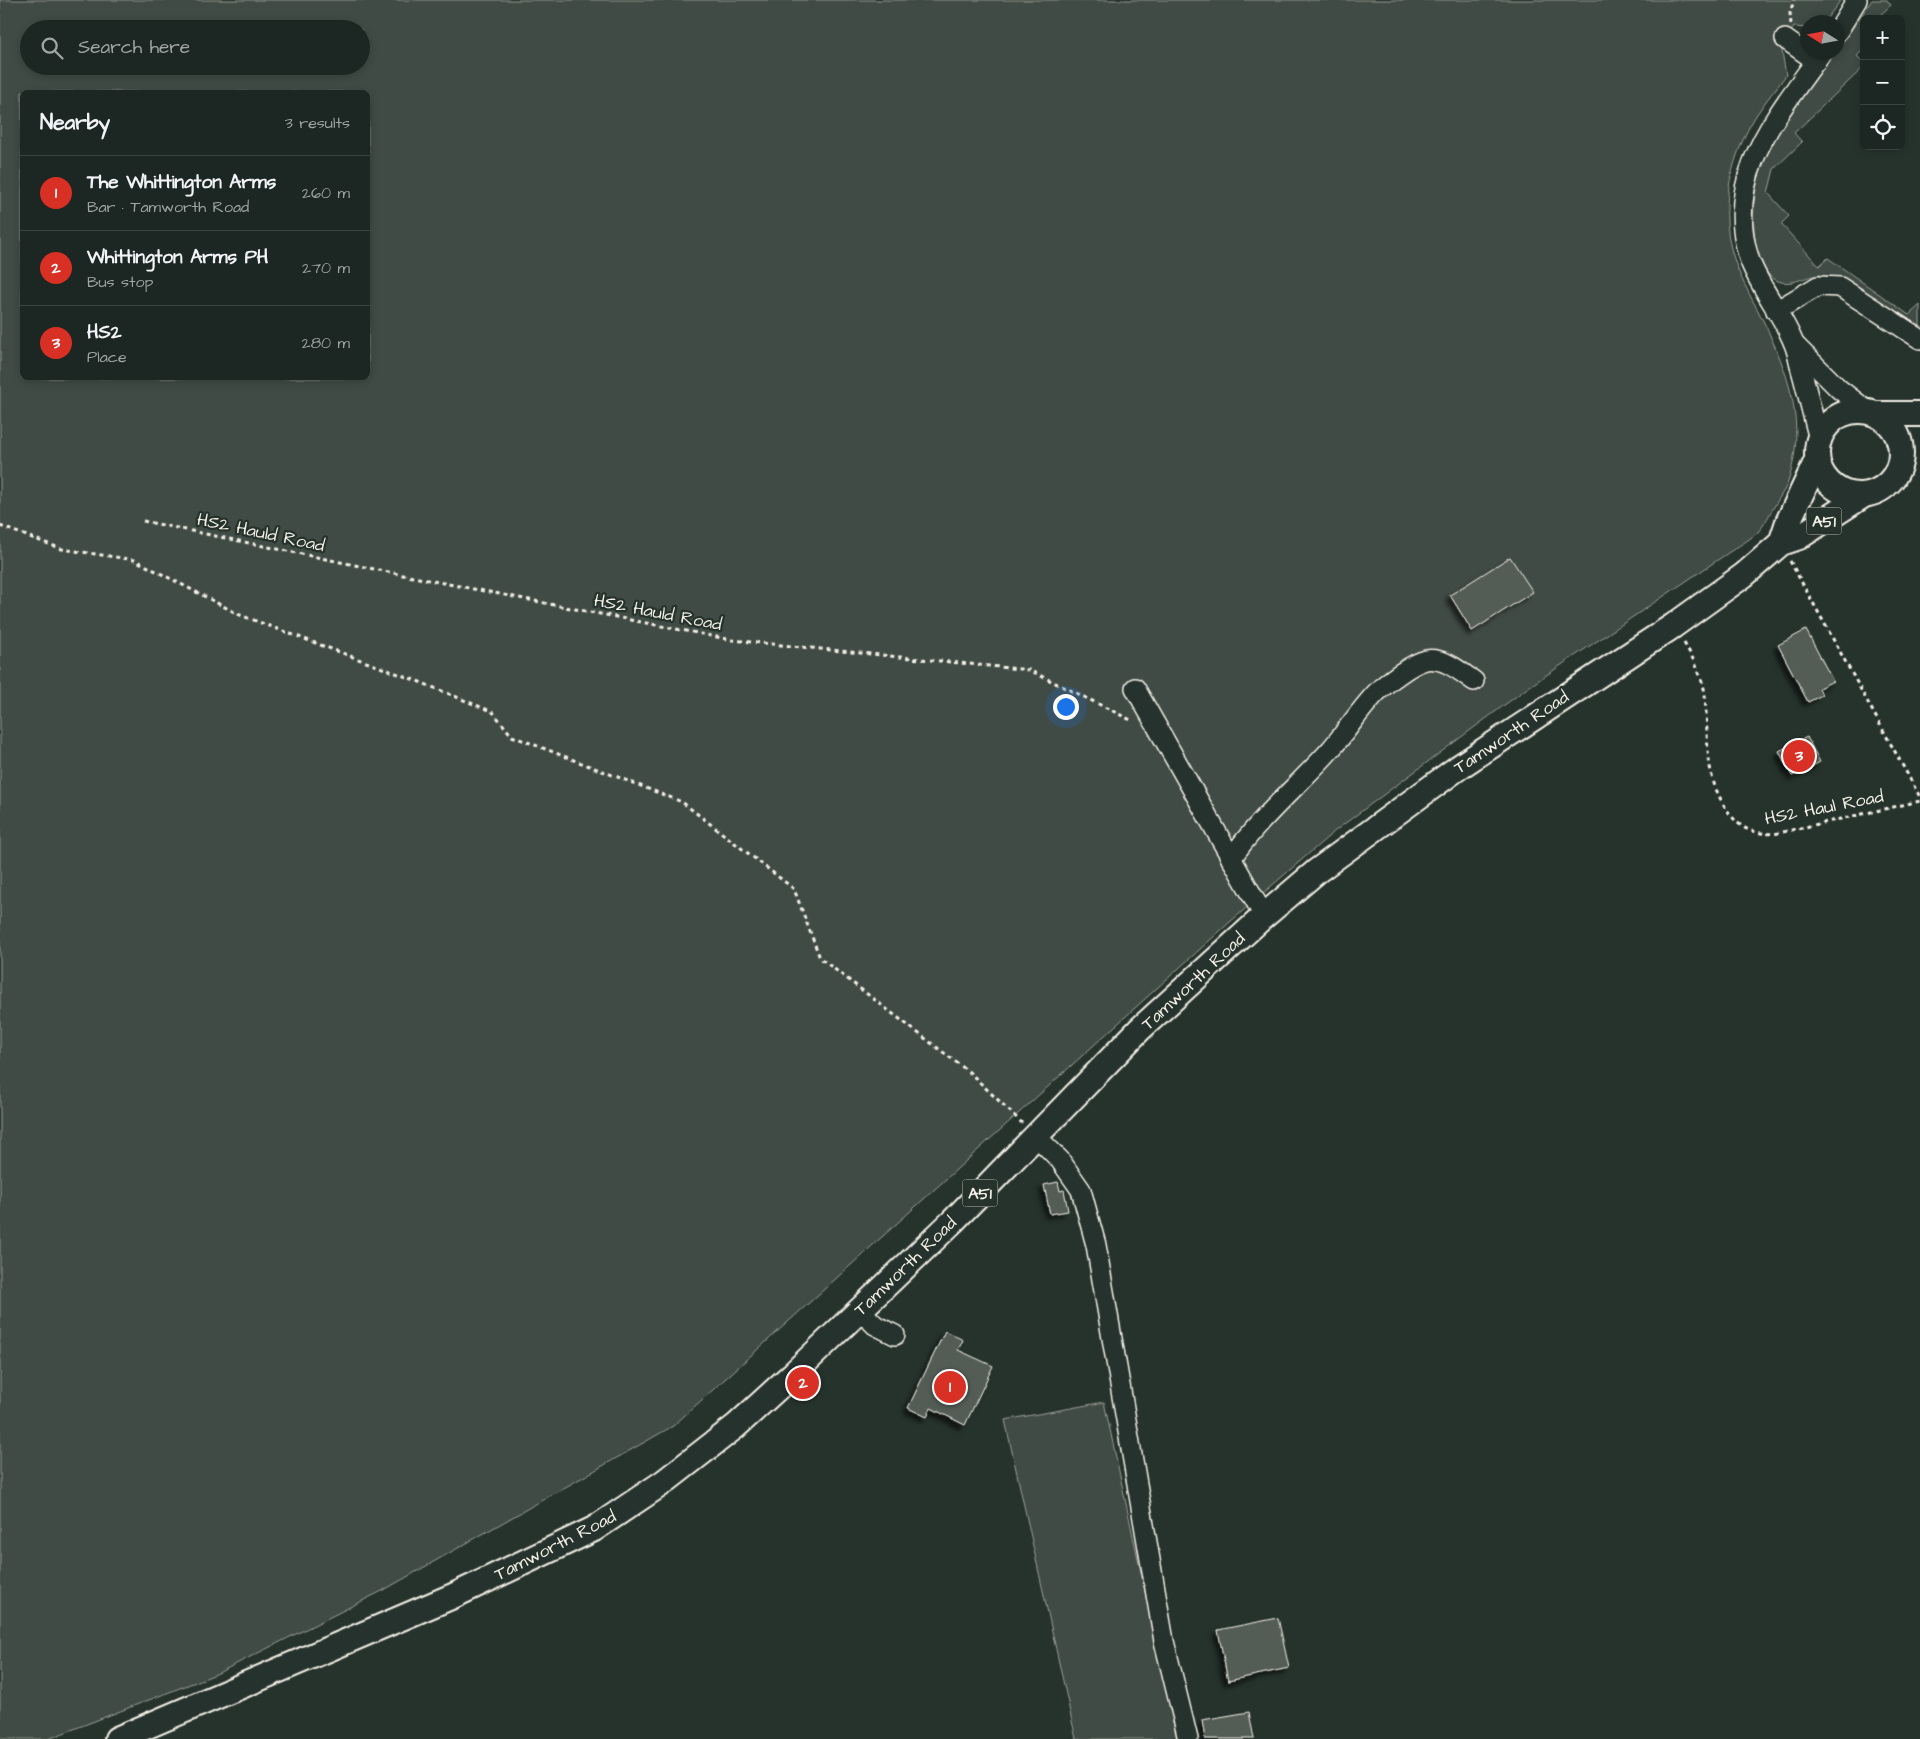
<!DOCTYPE html>
<meta charset="utf-8">
<style>
:root{--surface:#1c2622;--page:#29322f;--text:#f1f3f6;--muted:#a0a5a5;--line:#3a4340;--accent:#d93025}
body{margin:0;font-family:"Architects Daughter",sans-serif;background:var(--page);color:var(--text)}
.controls{position:absolute;right:15px;top:15px;display:grid;overflow:hidden;border-radius:8px;box-shadow:0 2px 8px #0003}
.controls button{width:45px;height:45px;display:grid;place-items:center;padding:0;border:0;border-bottom:1px solid var(--line);background:var(--surface);color:var(--text);font:25px sans-serif}
.compass{position:absolute;left:1800px;top:15px;width:45px;height:45px;border-radius:50%;background:var(--surface);box-shadow:0 2px 8px #0003;rotate:281deg}
.you{position:absolute;left:1065px;top:706px;width:18px;height:18px;margin:-12px;border:4px solid #fff;border-radius:50%;background:#1a73e8;box-shadow:0 0 0 8px #1a73e833}
.badge{display:grid;place-items:center;width:32px;height:32px;border-radius:50%;background:var(--accent);color:#fff;font-size:16px;font-weight:700}
.pin{position:absolute;translate:-50% -50%;border:2px solid #fff;box-shadow:0 1px 5px #0006}
.list{margin:0;padding:0;list-style:none}
h2{display:flex;justify-content:space-between;align-items:center;height:65px;margin:0;padding:0 20px;font-size:21px}
h2 small{font-size:16px;font-weight:400;color:var(--muted)}
.list li{display:grid;grid-template-columns:32px 1fr auto;gap:15px;align-items:center;box-sizing:border-box;height:75px;padding:0 20px;border-top:1px solid var(--line)}
.list b{display:block;font-size:19px;white-space:nowrap}
.list p{margin:0;font-size:16px;white-space:nowrap;color:var(--muted)}
.list em{font-size:16px;font-style:normal;color:var(--muted)}
.icon{flex:none;width:28px;height:28px;fill:none;stroke:currentColor;stroke-width:2;stroke-linecap:round;stroke-linejoin:round}
.map{position:relative;flex:none;width:1920px;height:1739px;overflow:hidden}
.search{position:absolute;background:var(--surface);box-shadow:0 2px 8px #0003;left:20px;top:20px;width:350px;height:55px;display:flex;align-items:center;gap:12px;box-sizing:border-box;padding:0 18px;border-radius:28px;color:var(--muted);font-size:19px}
.panel{position:absolute;background:var(--surface);box-shadow:0 2px 8px #0003;left:20px;top:90px;width:350px;height:290px;border-radius:8px}
.map>svg:first-child{display:block}
</style>
<div class="map">
<svg width="1920" height="1739" viewBox="0 0 1920 1739">
<defs>
<filter id="shadow"><feDropShadow dx="-4.5" dy="4.5" stdDeviation="2.5" flood-color="#0009"/></filter>
</defs>
<rect width="100%" height="100%" fill="#26332d"/>
<filter id="ink" filterUnits="userSpaceOnUse"><feTurbulence type="fractalNoise" baseFrequency=".02" numOctaves="2"/><feDisplacementMap in="SourceGraphic" scale="10" xChannelSelector="R" yChannelSelector="G"/><feConvolveMatrix kernelMatrix="1 2 1 2 8 2 1 2 1" color-interpolation-filters="sRGB"/></filter>
<g filter="url(#ink)">
<!-- green -->
<g fill="#414b45" stroke="#9a9e96" fill-rule="evenodd">
<path d="M0,0H1841L1824,22H1808L1807,28L1794,27L1781,46L1786,75C1777,88 1765,101 1757,114C1740,140 1729,173 1727,204C1724,264 1752,292 1773,342C1794,389 1804,433 1788,482C1785,490 1779,498 1775,505C1770,513 1765,524 1759,531C1751,539 1740,545 1731,551L1530,686L1336,830L1230,922L673,1426L384,1590L216,1674L48,1739H0ZM29,29H361V66H29ZM22,92H368V378H22Z"/>
<path d="M1872,0H1887L1891,5L1876,19H1864L1862,38L1864,49L1857,56L1864,63V67L1794,133L1802,142L1774,169L1768,193L1789,216L1781,224L1819,266L1828,258L1909,315L1920,305V334C1901,321 1882,309 1863,296C1852,289 1840,279 1827,276C1809,271 1793,289 1776,280C1760,271 1757,254 1755,238C1745,157 1791,113 1835,53L1838,52V49Z"/>
<path d="M1104,1402L1177,1739H1076L1005,1420Z"/>
</g>
<!-- building -->
<g fill="#525c55" stroke="#f4f1e8" filter="url(#shadow)">
<path d="M1510,557L1533,592L1472,631L1450,595Z"/>
<path d="M1806,630L1833,681L1819,688L1822,695L1808,702L1778,645Z"/>
<path d="M1807,737L1820,762L1792,776L1779,751Z"/>
<path d="M1058,1182L1060,1191L1064,1190L1068,1211L1050,1214L1044,1185Z"/>
<path d="M945,1331L963,1340L958,1350L993,1366L965,1425L931,1408L927,1417L908,1408Z"/>
<path d="M1278,1618L1289,1668L1228,1681L1218,1630Z"/>
<path d="M1249,1712L1254,1739H1205L1202,1720Z"/>
</g>
<g fill="none" stroke-linecap="round" stroke-linejoin="round">
<defs>
<g id="minor">
<path d="M1838,31L1857,0"/>
<path d="M1785,39L1816,61"/>
<path d="M1776,311L1818,286L1840,287L1920,339"/>
<path d="M1795,345L1839,389L1869,412"/>
<path d="M1819,439C1813,417 1808,395 1802,373C1799,364 1798,353 1794,344C1783,315 1761,290 1750,261C1721,177 1778,115 1822,52"/>
<path d="M1135,688L1264,916"/>
<path d="M1231,859C1259,818 1298,786 1331,749C1346,732 1359,711 1376,693C1386,683 1412,663 1426,660C1444,657 1461,672 1474,681"/>
<path d="M1036,1136L1060,1160L1081,1190L1096,1245L1164,1641L1188,1739"/>
<path d="M859,1309L875,1325L895,1335"/>
</g>
<g id="major">
<circle cx="1859" cy="453" r="42"/>
<path d="M1876,414H1920"/>
<path d="M1781,543L1788,522L1817,460"/>
<path d="M117,1739L453,1596L594,1529L664,1482L736,1426L794,1373L953,1221L1140,1029L1264,916L1317,871L1459,767L1673,626L1744,575L1781,543L1799,537L1864,495"/>
</g>
</defs>
<!-- minor casing -->
<use href="#minor" stroke="#f4f1e8" stroke-width="22"/>
<!-- major casing -->
<use href="#major" stroke="#f4f1e8" stroke-width="28"/>
<!-- path -->
<g stroke="#f4f1e8" stroke-width="3" stroke-dasharray="4 4" stroke-linecap="butt">
<path d="M1791,24L1790,13L1794,0"/>
<path d="M143,521L403,575L732,640L1029,670L1133,721"/>
<path d="M0,526L62,549L135,560L240,615L420,682L493,712L512,736L682,802L794,889L820,958L969,1072L1022,1123"/>
<path d="M1790,561L1920,797"/>
<path d="M1684,643C1692,656 1699,670 1703,685C1706,693 1705,703 1706,712C1708,745 1706,776 1724,805C1738,828 1748,833 1774,834L1920,801"/>
</g>
<!-- minor -->
<use href="#minor" stroke="#26332d" stroke-width="19"/>
<!-- major -->
<use href="#major" stroke="#26332d" stroke-width="24"/>
</g>
</g>
<g text-anchor="middle" stroke-width="4.5" stroke-linejoin="round" paint-order="stroke">
<!-- shield labels -->
<g fill="#26332d" stroke="#b6b8b0" stroke-width="1">
<rect x="1806.5" y="507.5" width="35" height="27" rx="4"/>
<rect x="962.5" y="1179.5" width="35" height="27" rx="4"/>
</g>
<g font-size="16" font-weight="bold" fill="#f4f1e8">
<text x="1824" y="527">A51</text>
<text x="980" y="1199">A51</text>
</g>
<!-- street labels -->
<g font-size="18" fill="#f4f1e8" stroke="#26332d">
<text transform="translate(261 532) rotate(12)" y="6">HS2 Hauld Road</text>
<text transform="translate(658 612) rotate(11)" y="6">HS2 Hauld Road</text>
<text transform="translate(1511 732) rotate(-34)" y="6">Tamworth Road</text>
<text transform="translate(1824 807) rotate(-11)" y="6">HS2 Haul Road</text>
<text transform="translate(1193 981) rotate(-43)" y="6">Tamworth Road</text>
<text transform="translate(905 1266) rotate(-44)" y="6">Tamworth Road</text>
<text transform="translate(555 1545) rotate(-27)" y="6">Tamworth Road</text>
</g>
</g>
</svg>
<div class="controls">
<button>+</button>
<button>−</button>
<button><svg class="icon" aria-label="locate" viewBox="0 0 24 24"><circle cx="12" cy="12" r="6"/><path d="M12 2v4M12 18v4M2 12h4M18 12h4"/></svg></button>
</div>
<svg class="compass" viewBox="-18 -18 36 36"><path d="M0-13l5 13h-10z" fill="#e53935"/><path d="M0 13l5-13h-10z" fill="#a0a5a5"/></svg>
<div class="you"></div>
<div class="pin badge" style="left:950px;top:1387px">1</div>
<div class="pin badge" style="left:803px;top:1383px">2</div>
<div class="pin badge" style="left:1799px;top:756px">3</div>
<div class="search"><svg class="icon" aria-label="search" viewBox="0 0 24 24"><circle cx="10" cy="10" r="6"/><path d="M15 15l6 6"/></svg>Search here</div>
<section class="panel">
<h2>Nearby<small>3 results</small></h2>
<ul class="list">
<li><span class="badge">1</span><div><b>The Whittington Arms</b><p>Bar · Tamworth Road</p></div><em>260 m</em></li>
<li><span class="badge">2</span><div><b>Whittington Arms PH</b><p>Bus stop</p></div><em>270 m</em></li>
<li><span class="badge">3</span><div><b>HS2</b><p>Place</p></div><em>280 m</em></li>
</ul>
</section>
</div>
